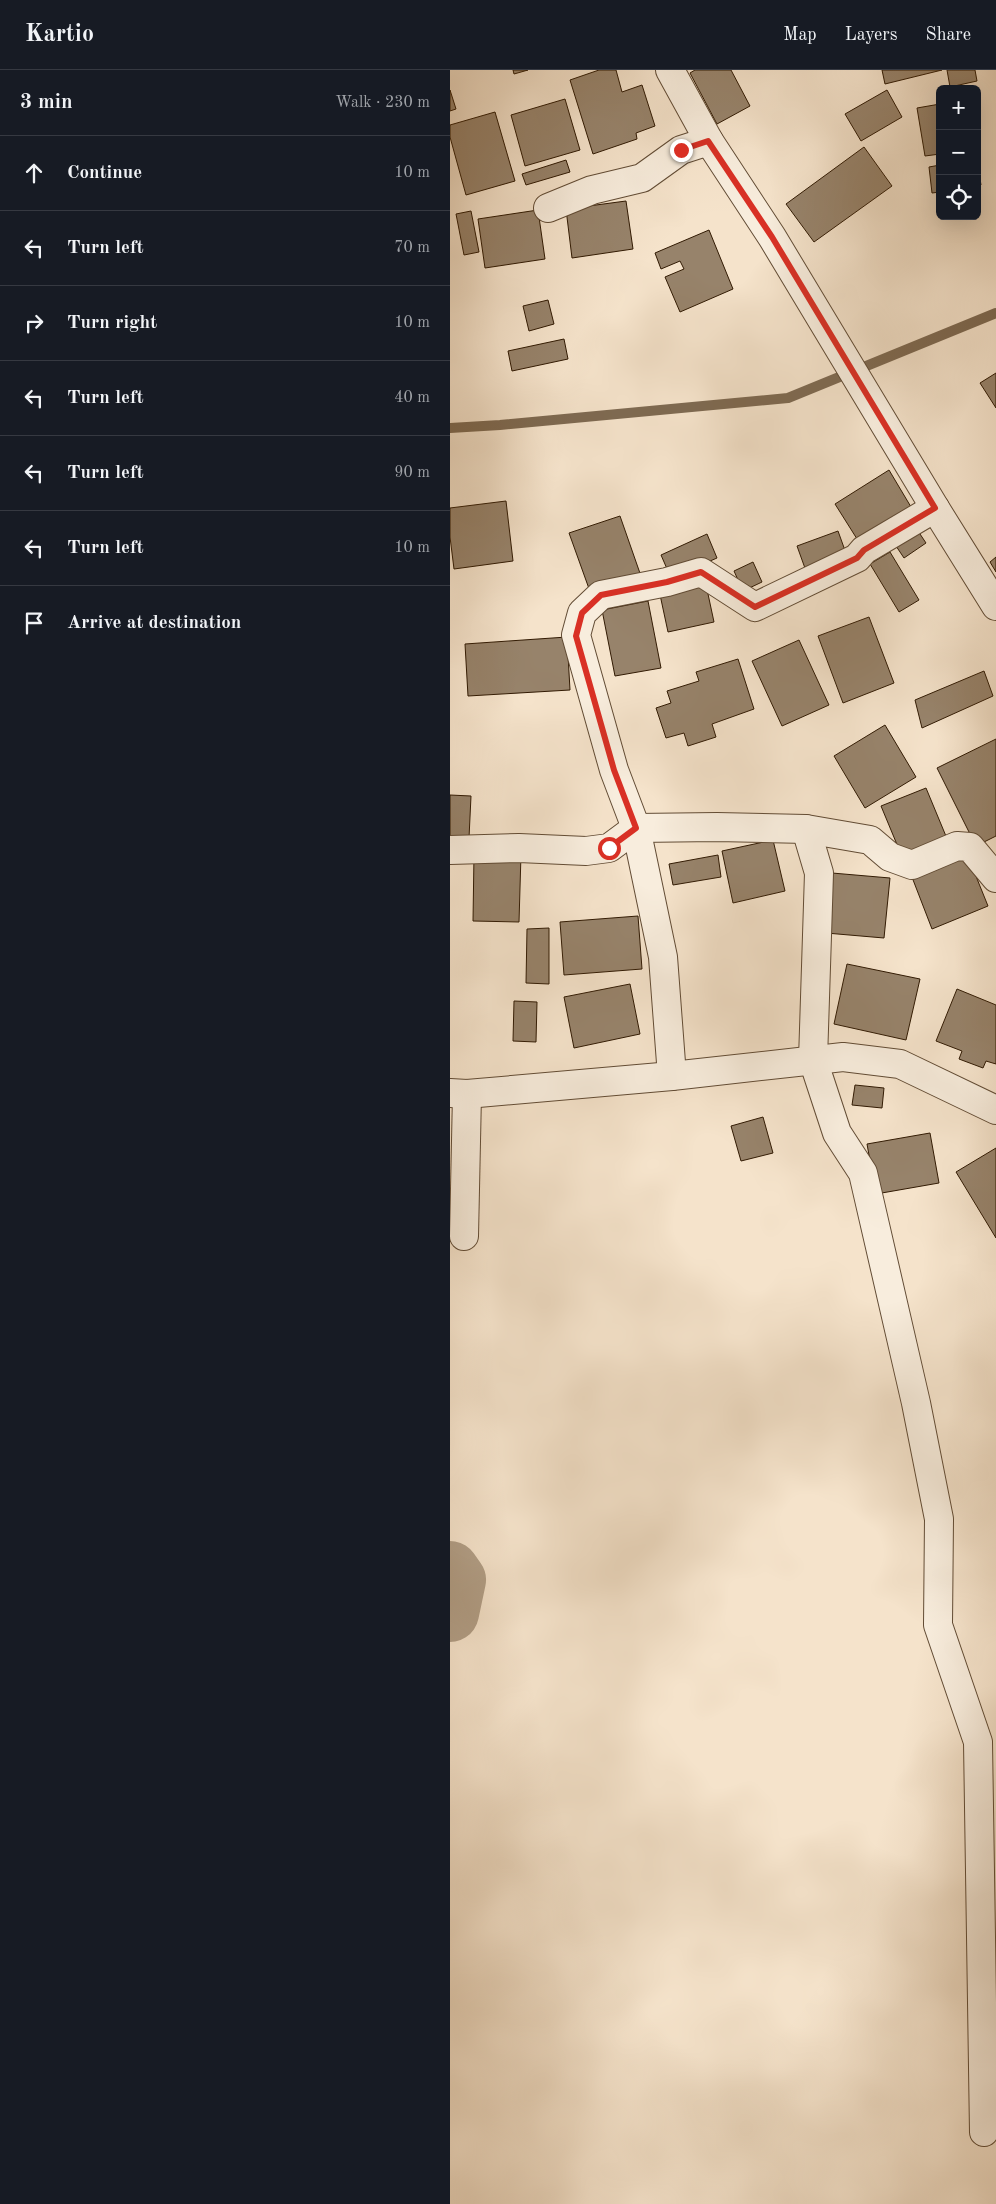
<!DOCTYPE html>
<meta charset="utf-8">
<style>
:root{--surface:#171b24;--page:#20242c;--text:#f1f3f6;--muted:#9ea1a6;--line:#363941}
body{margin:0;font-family:"Old Standard TT",serif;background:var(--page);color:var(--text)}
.controls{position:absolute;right:15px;top:15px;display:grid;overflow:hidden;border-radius:8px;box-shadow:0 5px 20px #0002}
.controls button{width:45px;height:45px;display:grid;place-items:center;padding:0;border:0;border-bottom:1px solid var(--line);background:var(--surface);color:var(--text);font:25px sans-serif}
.stop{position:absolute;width:15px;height:15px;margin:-11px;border:4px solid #d93025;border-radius:50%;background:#fff}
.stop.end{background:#d93025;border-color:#fff;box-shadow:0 1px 5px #0008}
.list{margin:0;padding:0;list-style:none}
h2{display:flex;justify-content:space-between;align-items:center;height:65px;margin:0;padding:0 20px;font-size:21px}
h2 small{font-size:16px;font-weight:400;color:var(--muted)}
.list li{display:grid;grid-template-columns:32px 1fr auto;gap:15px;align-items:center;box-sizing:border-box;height:75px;padding:0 20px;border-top:1px solid var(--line)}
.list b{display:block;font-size:19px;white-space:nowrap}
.list em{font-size:16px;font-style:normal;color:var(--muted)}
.icon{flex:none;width:28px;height:28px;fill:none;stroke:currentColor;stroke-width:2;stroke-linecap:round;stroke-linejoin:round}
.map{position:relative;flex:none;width:546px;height:2134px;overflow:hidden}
header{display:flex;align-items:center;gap:30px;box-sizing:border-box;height:70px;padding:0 25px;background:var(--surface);border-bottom:1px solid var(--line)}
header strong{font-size:24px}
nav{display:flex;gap:28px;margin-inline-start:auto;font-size:18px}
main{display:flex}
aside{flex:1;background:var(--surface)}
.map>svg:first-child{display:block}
</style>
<header>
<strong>Kartio</strong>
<nav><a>Map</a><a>Layers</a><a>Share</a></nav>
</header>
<main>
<aside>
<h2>3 min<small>Walk · 230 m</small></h2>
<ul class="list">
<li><svg class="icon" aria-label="ahead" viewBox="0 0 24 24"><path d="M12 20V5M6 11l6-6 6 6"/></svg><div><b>Continue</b></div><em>10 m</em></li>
<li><svg class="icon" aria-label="left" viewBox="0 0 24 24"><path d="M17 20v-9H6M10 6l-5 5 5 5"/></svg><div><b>Turn left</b></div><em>70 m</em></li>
<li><svg class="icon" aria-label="right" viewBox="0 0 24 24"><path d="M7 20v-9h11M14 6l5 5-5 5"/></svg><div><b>Turn right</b></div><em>10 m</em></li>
<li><svg class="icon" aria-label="left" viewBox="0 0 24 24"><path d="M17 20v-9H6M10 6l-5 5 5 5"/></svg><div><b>Turn left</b></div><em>40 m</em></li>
<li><svg class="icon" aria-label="left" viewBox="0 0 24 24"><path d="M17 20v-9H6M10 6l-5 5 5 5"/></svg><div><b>Turn left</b></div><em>90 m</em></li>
<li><svg class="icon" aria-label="left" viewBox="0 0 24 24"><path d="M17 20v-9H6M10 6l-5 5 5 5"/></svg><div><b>Turn left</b></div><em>10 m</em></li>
<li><svg class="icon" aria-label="arrive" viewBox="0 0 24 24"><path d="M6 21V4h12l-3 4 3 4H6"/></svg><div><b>Arrive at destination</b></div></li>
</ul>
</aside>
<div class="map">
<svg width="546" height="2134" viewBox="0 0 546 2134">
<rect width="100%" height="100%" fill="#f5e3cb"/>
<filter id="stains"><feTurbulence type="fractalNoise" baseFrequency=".004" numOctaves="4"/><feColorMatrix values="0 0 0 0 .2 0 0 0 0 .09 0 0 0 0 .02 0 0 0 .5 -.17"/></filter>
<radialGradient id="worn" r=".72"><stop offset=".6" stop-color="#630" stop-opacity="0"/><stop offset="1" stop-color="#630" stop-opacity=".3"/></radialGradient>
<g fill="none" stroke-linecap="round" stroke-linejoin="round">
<!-- stream -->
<path stroke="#7e6a52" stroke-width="10" d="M0,358L50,355L338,328L546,243"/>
<!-- river -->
<path stroke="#b29f87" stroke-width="58" d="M0,1500L7,1510L0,1543"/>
</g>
<!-- building -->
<g fill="#97836b" stroke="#311a03">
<path d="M63,0H78L64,4Z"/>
<path d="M149,0H166L172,22L192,15L205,56L186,63L187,69L143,84L120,10Z"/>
<path d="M245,0H281L300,36L267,54L240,3Z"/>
<path d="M432,0H492L435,14Z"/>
<path d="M497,0H525L527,11L500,17Z"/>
<path d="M0,20L6,39L0,41Z"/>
<path d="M437,20L452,47L411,71L395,44Z"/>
<path d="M115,29L130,80L75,96L61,45Z"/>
<path d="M490,34V84L475,86L467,38Z"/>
<path d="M45,42L65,111L16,125L0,67V55Z"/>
<path d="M414,77L442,116L364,172L336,134Z"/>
<path d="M116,90L120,102L76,115L72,104Z"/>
<path d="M527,90L531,115L527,116Z"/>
<path d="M490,95V122L482,123L479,97Z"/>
<path d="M176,131L183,179L122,188L116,139Z"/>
<path d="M88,140L95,189L35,198L28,149Z"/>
<path d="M21,141L29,182L14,185L6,144Z"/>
<path d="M259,160L283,219L230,242L215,207L234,199L230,191L211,199L205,183Z"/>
<path d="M98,230L104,254L79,261L73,236Z"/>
<path d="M114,269L118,289L62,301L58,281Z"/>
<path d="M546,303V338L530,313Z"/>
<path d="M439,400L467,447L414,480L385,434Z"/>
<path d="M56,431L63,491L4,499L0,467V438Z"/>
<path d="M170,446L192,509L142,527L119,463Z"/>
<path d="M388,461L397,486L356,501L347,476Z"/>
<path d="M468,461L476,473L454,488L446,476Z"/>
<path d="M257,464L267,488L221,508L211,485Z"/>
<path d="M440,482L469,530L449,542L420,494Z"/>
<path d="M546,487V502L540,492Z"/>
<path d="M303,492L312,512L293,521L284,501Z"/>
<path d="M255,510L264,552L218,562L209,520Z"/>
<path d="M198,531L211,598L165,606L152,540Z"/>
<path d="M419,547L444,613L393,633L368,566Z"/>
<path d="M117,567L120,620L18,626L15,574Z"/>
<path d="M349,570L379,635L332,656L302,591Z"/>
<path d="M288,589L304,639L262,654L266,667L238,676L234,663L216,668L206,638L221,633L217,621L249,611L246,602Z"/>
<path d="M534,601L543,626L472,658L465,630Z"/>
<path d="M435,655L466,707L415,738L384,686Z"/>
<path d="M546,669V766L526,776L487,698Z"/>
<path d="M476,718L498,771L453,789L431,736Z"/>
<path d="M0,725L21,726L19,768L0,767Z"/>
<path d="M323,770L335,821L283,833L272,781Z"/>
<path d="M515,779L538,836L482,859L460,802Z"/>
<path d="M24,784H71L69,852L23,851Z"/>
<path d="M268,785L271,807L223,815L219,794Z"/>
<path d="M382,803L440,808L434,868L376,863Z"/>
<path d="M188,846L192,899L114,905L110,852Z"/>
<path d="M99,858V914L76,913L77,859Z"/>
<path d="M397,894L470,909L456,970L384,954Z"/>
<path d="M180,914L190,964L124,978L114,927Z"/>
<path d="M507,919L546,935V994L536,991L533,998L509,989L512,981L486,971Z"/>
<path d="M64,931L87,932L86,972L63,971Z"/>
<path d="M405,1015L434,1018L432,1038L402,1035Z"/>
<path d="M313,1047L323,1083L291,1091L281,1056Z"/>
<path d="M480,1063L489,1113L426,1124L417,1074Z"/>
<path d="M546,1078V1168L506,1102Z"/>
</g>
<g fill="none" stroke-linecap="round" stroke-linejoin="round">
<defs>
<g id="minor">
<path d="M220,0L259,71L322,167L485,438L546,536"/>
<path d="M98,138L142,120L192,108L231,80L259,71"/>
<path d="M356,759L369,803L363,990L387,1063L413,1103L466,1333L489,1449L488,1555L528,1672L534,2062"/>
<path d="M0,780L69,778L136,781L159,778L186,758L267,757L356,759L420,770L440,787L462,795L507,776L520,777L546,808"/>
<path d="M222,1006L213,887L186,758L164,700L126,565L132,543L151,525L217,512L251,502L305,537L407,488L414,480L485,438"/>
<path d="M0,1023L17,1024L222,1006L393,987L450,994L546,1040"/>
<path d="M14,1166L17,1024"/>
</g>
</defs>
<!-- minor casing -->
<use href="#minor" stroke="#624c35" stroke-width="30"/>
<!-- minor -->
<use href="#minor" stroke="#f8eddd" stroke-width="28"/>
</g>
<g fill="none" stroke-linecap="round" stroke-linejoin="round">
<!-- route -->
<path stroke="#d93025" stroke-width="6" d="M159,778L186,758L164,700L126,566L132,543L151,525L217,512L251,502L305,537L407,488L414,480L485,438L322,167L258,71L231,80"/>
</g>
<rect width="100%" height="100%" filter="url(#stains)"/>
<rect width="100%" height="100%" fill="url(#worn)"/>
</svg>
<div class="controls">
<button>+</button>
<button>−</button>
<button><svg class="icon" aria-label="locate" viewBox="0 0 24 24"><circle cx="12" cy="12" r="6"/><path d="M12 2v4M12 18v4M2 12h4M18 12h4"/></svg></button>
</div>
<div class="stop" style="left:159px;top:778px"></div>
<div class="stop end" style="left:231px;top:80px"></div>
</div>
</main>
